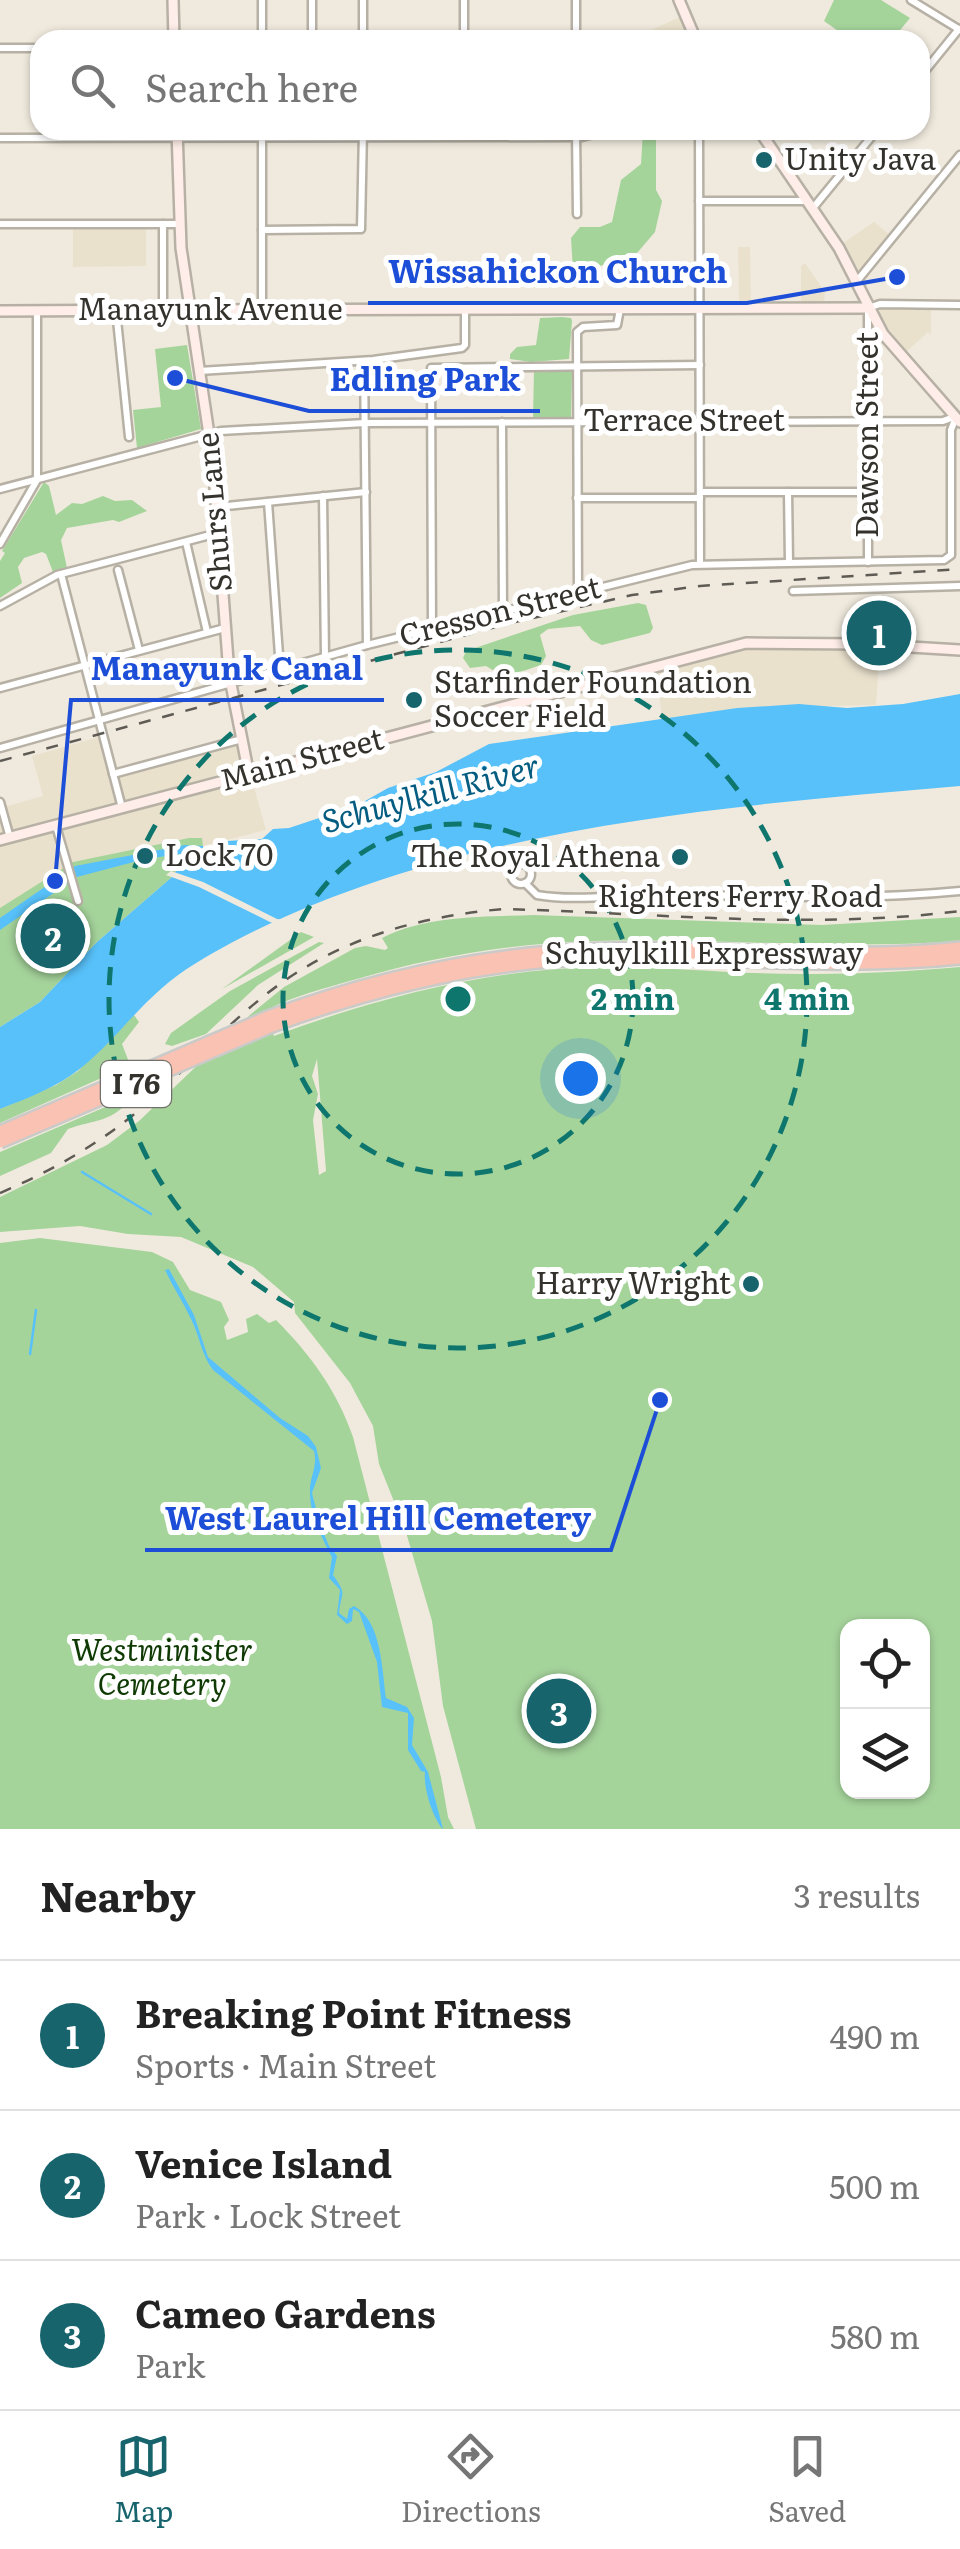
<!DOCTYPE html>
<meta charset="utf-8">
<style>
:root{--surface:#fff;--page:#f2f2f2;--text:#222;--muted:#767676;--line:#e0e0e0;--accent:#17646d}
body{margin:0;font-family:Literata,serif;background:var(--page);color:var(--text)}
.controls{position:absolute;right:30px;bottom:30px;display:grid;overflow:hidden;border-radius:20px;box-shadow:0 2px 8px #0004}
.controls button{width:90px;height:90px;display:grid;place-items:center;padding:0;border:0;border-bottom:2px solid var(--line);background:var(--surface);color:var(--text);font:50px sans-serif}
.you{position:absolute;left:580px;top:1078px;width:35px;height:35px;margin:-25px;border:8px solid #fff;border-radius:50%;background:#1a73e8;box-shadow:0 0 0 15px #1a73e833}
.badge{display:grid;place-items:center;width:65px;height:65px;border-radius:50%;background:var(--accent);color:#fff;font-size:32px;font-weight:700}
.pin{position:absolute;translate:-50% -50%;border:5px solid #fff;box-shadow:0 2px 10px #0006}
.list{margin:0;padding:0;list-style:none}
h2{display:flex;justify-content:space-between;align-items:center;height:130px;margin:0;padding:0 40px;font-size:42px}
h2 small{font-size:32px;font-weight:400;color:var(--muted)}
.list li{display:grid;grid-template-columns:65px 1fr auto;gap:30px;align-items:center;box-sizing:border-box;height:150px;padding:0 40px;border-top:2px solid var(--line)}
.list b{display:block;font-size:38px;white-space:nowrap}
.list p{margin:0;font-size:32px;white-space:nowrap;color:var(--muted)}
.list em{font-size:32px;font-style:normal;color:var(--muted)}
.icon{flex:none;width:55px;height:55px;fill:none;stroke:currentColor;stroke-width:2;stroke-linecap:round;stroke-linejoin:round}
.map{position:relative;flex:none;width:960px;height:1829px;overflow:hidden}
.search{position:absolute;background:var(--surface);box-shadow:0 2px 8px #0004;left:30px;right:30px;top:30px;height:110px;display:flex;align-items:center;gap:25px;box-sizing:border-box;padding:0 35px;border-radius:30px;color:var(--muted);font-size:38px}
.sheet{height:580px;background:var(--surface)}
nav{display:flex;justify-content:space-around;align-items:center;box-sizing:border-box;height:140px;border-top:2px solid var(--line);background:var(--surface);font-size:28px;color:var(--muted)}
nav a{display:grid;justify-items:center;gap:5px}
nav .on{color:var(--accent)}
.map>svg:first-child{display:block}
</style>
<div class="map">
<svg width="960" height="1829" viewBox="0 0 960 1829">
<rect width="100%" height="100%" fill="#f0eade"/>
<!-- built -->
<g fill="#eae1cd">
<path d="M680,17L689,40H631V39Z"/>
<path d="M874,222L890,235L859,270L843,243Z"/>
<path d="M73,229H146V266L73,267Z"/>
<path d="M738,247H750L751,304H739Z"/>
<path d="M805,263L825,292L824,304H801V266Z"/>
<path d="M884,308L931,309V335L928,332L906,352L892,336L880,314V310Z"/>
<path d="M749,649L880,651L876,705L737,708L662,720L657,673Z"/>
<path d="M102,736L112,774L241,741L266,830L203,846L201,838L134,852L0,908V808L43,796L32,756Z"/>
</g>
<!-- green -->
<g fill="#a5d49b" fill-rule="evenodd">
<path d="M834,0H881L910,18L892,40H851L824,21Z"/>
<path d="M643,130H655L656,137V190L662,201L655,232L625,267L609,264L573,271L571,238L580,227H600L612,222L621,180L641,164Z"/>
<path d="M562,317L571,318L572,321L569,359L531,362L510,359V354L517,347L536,345L540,318Z"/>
<path d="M187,345L201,429L137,448L133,410L161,407L155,349Z"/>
<path d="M534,369H572L571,417L533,418Z"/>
<path d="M44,482L49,486L56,515L72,503L82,504L103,496L115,501L132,500L147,511L119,522L113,520L67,528L61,540L67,568L53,572L46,554L42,552L24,558L18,567L22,583L0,598V561L5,553L2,551Z"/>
<path d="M638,603L646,605L653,628L650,633L602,645L591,640L580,626L548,629L540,635L546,656L541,665C520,672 505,679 486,666L470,668L463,658L466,651L573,615Z"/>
<path d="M189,838H202L203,846L191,850L172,877L97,942L40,1002L0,1027V908L73,862Z"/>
<path d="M534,915L822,925L960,917V941C838,950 718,938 596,941C515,943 434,956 357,979C326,988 291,996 264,1012L274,1036C376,998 485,970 594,967C667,966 741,975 815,974C864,974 912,971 960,967V1829H476L443,1706L432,1621L405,1529L379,1464L373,1426L350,1383L295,1313L294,1302L253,1267L181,1237L128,1234L80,1226L0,1232V1197L107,1145L139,1121L251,1014L284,987L355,948L366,946L385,950L388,948L382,938C427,915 485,917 534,915ZM317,1059L326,1171L319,1175L313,1120L318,1094L312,1076ZM848,1626H922V1792H848Z"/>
<path d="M301,932L314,937L222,989Z"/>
<path d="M319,942L324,943L258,985L206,1034L172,1046L165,1044L171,1033L230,991Z"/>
<path d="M134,1015L139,1022L122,1044L129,1062L124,1068L0,1123V1109L56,1085L78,1071Z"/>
<path d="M131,1096C117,1122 92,1120 68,1129L51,1153L0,1176V1152Z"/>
<path d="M40,1238L152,1252L173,1262L190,1290L221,1302L229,1320L224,1327L227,1340L248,1332L246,1319L257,1314L269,1323L276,1320C311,1355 337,1391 353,1437L441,1777L448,1817L454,1829H0V1243Z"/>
</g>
<!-- water -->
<g fill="#58c1f9">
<path d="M960,694V786C715,807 452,827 231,943C207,956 182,970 162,988C133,1013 110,1045 81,1068C57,1087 28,1098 0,1109V1027L40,1002L97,942L172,877L189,853L145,859L77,877L0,930V918L75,866L185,845L203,846L204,849L217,848L227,841L262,839L273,829L289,828L358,805L388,788L436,772L489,744L737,708L799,704L847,708L903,704Z"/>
<path d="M169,1269L194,1315L208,1357L280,1418L308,1436L316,1447L321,1468L312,1493L320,1524L329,1546L337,1556L333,1575C348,1596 341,1591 339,1613L347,1619L349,1609L354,1606C382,1621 382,1671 386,1698L407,1707L414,1718L412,1745L428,1772L443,1829C433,1819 423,1787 425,1772L421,1771L408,1750V1713L382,1707L377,1662L359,1612L353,1609L352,1621L347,1624L337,1615L340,1590L329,1578L332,1557C322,1539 310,1515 310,1493C309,1477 318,1468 314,1451L213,1370C201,1354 200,1337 191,1319C183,1302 173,1287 165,1270Z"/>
</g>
<!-- pier -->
<path fill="#f0eade" d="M171,871L203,882L277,919L293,921L281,926L270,922L199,887L166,875Z"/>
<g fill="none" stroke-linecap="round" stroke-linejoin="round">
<!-- stream -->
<g stroke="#58c1f9" stroke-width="2.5">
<path d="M82,1172L151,1214"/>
<path d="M30,1354L36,1310"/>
</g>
<defs>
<g id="street">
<path d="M262,0V40"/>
<path d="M312,0V40"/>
<path d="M363,0V40"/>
<path d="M464,0V40"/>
<path d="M911,0L960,30"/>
<path d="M576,40V0"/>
<path d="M0,48H40"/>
<path d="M920,77L959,29"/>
<path d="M262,130V310"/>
<path d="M576,130L577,214"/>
<path d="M699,130L700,564"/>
<path d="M0,138L582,137L610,130"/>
<path d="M699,201H808"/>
<path d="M813,208L877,130"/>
<path d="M0,224H180"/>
<path d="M163,224V310"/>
<path d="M262,230L361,229L363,130"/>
<path d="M857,281L960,155"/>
<path d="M116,310L129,437"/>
<path d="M364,361L367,645"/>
<path d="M199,371L373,360L462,348L465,345V309"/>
<path d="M502,422L503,612"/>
<path d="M0,489L221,431L365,423L943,421L954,417"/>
<path d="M700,492H867"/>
<path d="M788,492L789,562"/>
<path d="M323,496L325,657"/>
<path d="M577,498H700"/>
<path d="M268,502L280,669"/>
<path d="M217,507L366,492"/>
<path d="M186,542L207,632"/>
<path d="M0,544L37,480V311"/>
<path d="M868,562V308L880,304L960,305"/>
<path d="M118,570L139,650"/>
<path d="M61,574L122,808"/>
<path d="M793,591L960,586"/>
<path d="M578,593L577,332L583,327L617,325L620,309"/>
<path d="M0,606L57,575L218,533"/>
<path d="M432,629L431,368L700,365"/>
<path d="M0,688L225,628"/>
<path d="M0,748L367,645L692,565L944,560L951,555V430L956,417"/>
<path d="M113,774L242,739"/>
<path d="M0,802L10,838"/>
<path d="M56,826L78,901"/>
<circle cx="521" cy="874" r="10"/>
<path d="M525,883L537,895C577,902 619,894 660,894C761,896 859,901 960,891"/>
</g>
<g id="secondary">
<path d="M173,0L174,40"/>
<path d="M679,0L696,40"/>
<path d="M177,130L181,248L213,461L229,674L249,775"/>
<path d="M759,130L839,248L883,334L960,422"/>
<path d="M190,310L868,308"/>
<path d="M0,311L181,310"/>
<path d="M0,840L746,643L862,644L960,650"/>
</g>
<g id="highway">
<path d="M268,1017C379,976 492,951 610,949C727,946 843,961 960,948"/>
<path d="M272,1026C373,989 477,963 585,959C710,955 835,971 960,958"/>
</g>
</defs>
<!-- street casing -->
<use href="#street" stroke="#b7b1a5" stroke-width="11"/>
<!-- secondary casing -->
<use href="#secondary" stroke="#b7b1a5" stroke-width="14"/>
<!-- highway casing -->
<use href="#highway" stroke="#cacac8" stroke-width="16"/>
<!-- street -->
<use href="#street" stroke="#fff" stroke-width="6"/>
<!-- secondary -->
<use href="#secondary" stroke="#feede8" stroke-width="9"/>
<!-- highway -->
<use href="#highway" stroke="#fac2b2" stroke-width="11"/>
<!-- rail -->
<g stroke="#5e5b55" stroke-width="2.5" stroke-dasharray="12 12" stroke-linecap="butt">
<path d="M0,761L507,624L632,595L700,586L960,569"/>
<path d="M0,1193C47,1173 92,1148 132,1116C185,1073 230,1018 287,979C352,935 425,916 503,909C653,913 811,930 960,911"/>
</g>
<defs>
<path id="secondary-bridge" d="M181,310H190"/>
<g id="highway-bridge">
<path d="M0,1132L268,1017"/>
<path d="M0,1142L272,1026"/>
</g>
</defs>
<!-- secondary-bridge casing -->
<use href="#secondary-bridge" stroke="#b7b1a5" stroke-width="14" stroke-linecap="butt"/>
<!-- highway-bridge casing -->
<use href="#highway-bridge" stroke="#cacac8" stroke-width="16" stroke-linecap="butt"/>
<!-- secondary-bridge -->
<use href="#secondary-bridge" stroke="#feede8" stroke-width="9"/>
<!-- highway-bridge -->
<use href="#highway-bridge" stroke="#fac2b2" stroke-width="11"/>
</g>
<!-- distance rings -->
<g fill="none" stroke="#0f766e" stroke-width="5" stroke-dasharray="18 12">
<circle cx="458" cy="999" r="175"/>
<circle cx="458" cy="999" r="349"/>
</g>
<!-- markers -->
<g fill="#17646d" stroke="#fff" stroke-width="4">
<circle cx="764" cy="160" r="10"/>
<circle cx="414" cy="700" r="10"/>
<circle cx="145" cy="856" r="10"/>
<circle cx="680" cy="857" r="10"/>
<circle cx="751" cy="1284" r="10"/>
</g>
<g text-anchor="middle" stroke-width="10" stroke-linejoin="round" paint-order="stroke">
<!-- shield labels -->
<rect fill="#fff" stroke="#71706c" stroke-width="2.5" x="101" y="1061" width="70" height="46" rx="8"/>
<g font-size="28" font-weight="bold" fill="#34322d">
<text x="136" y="1094">I 76</text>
</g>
<!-- poi labels -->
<g font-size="30" fill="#34322d" stroke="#fff" text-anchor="start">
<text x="784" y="170">Unity Java</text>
<text x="434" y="693">Starfinder Foundation<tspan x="434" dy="34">Soccer Field</tspan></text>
<text x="165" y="866">Lock 70</text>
<text x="660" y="867" text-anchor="end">The Royal Athena</text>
<text x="731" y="1294" text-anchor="end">Harry Wright</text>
</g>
<!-- street labels -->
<g font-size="30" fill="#34322d" stroke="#fff">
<text x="210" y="320">Manayunk Avenue</text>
<text x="684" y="431">Terrace Street</text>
<text transform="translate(868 435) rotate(-90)" y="10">Dawson Street</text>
<text transform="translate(215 512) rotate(-95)" y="10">Shurs Lane</text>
<text transform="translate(500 612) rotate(-14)" y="10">Cresson Street</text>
<text transform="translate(302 760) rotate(-15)" y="10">Main Street</text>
<text x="740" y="907">Righters Ferry Road</text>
<text x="704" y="964">Schuylkill Expressway</text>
</g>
<!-- park labels -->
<g font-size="30" font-style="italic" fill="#0f3a03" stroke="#fff">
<text x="162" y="1661">Westminister<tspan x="162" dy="34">Cemetery</tspan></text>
</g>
<!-- water labels -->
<g font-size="32" font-style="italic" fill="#045c81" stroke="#fff">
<text transform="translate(431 794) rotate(-15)" y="11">Schuylkill River</text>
</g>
</g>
<circle cx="458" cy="999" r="15" fill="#0f766e" stroke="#fff" stroke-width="5"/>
<g font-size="30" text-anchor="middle" font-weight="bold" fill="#0f766e" stroke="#fff" stroke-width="10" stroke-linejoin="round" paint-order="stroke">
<text x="633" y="1010">2 min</text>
<text x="807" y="1010">4 min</text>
</g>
<!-- callouts -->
<path fill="none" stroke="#1d4ed8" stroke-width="4" d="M897 277L747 303H368M175 378L309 411H540M55 881L71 700H384M660 1400L611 1550H145"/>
<g fill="#1d4ed8" stroke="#fff" stroke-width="4">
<circle cx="897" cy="277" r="10"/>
<circle cx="175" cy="378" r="10"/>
<circle cx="55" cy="881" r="10"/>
<circle cx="660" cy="1400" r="10"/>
</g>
<g font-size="32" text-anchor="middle" font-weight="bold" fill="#1d4ed8" stroke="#fff" stroke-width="10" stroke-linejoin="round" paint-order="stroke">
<text x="558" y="283">Wissahickon Church</text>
<text x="425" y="391">Edling Park</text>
<text x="227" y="680">Manayunk Canal</text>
<text x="378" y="1530">West Laurel Hill Cemetery</text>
</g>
</svg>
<div class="controls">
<button><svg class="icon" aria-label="locate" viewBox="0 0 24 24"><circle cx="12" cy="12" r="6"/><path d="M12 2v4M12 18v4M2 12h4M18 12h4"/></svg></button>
<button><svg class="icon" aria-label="layers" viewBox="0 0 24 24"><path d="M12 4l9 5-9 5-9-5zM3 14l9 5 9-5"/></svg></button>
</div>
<div class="you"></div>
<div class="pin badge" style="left:879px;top:633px">1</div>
<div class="pin badge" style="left:53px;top:936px">2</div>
<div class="pin badge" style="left:559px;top:1711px">3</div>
<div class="search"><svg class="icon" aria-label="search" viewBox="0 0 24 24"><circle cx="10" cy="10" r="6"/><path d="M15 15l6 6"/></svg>Search here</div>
</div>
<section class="sheet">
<h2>Nearby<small>3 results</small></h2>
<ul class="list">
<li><span class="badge">1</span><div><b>Breaking Point Fitness</b><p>Sports · Main Street</p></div><em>490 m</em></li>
<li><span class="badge">2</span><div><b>Venice Island</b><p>Park · Lock Street</p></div><em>500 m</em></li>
<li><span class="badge">3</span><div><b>Cameo Gardens</b><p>Park</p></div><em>580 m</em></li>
</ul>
</section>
<nav>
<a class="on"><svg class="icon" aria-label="map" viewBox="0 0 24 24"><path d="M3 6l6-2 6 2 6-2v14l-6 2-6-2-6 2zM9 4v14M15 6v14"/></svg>Map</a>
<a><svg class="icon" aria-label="directions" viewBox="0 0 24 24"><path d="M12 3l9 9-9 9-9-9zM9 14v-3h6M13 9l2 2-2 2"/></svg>Directions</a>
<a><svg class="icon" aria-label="saved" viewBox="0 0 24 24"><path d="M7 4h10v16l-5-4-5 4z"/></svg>Saved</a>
</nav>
